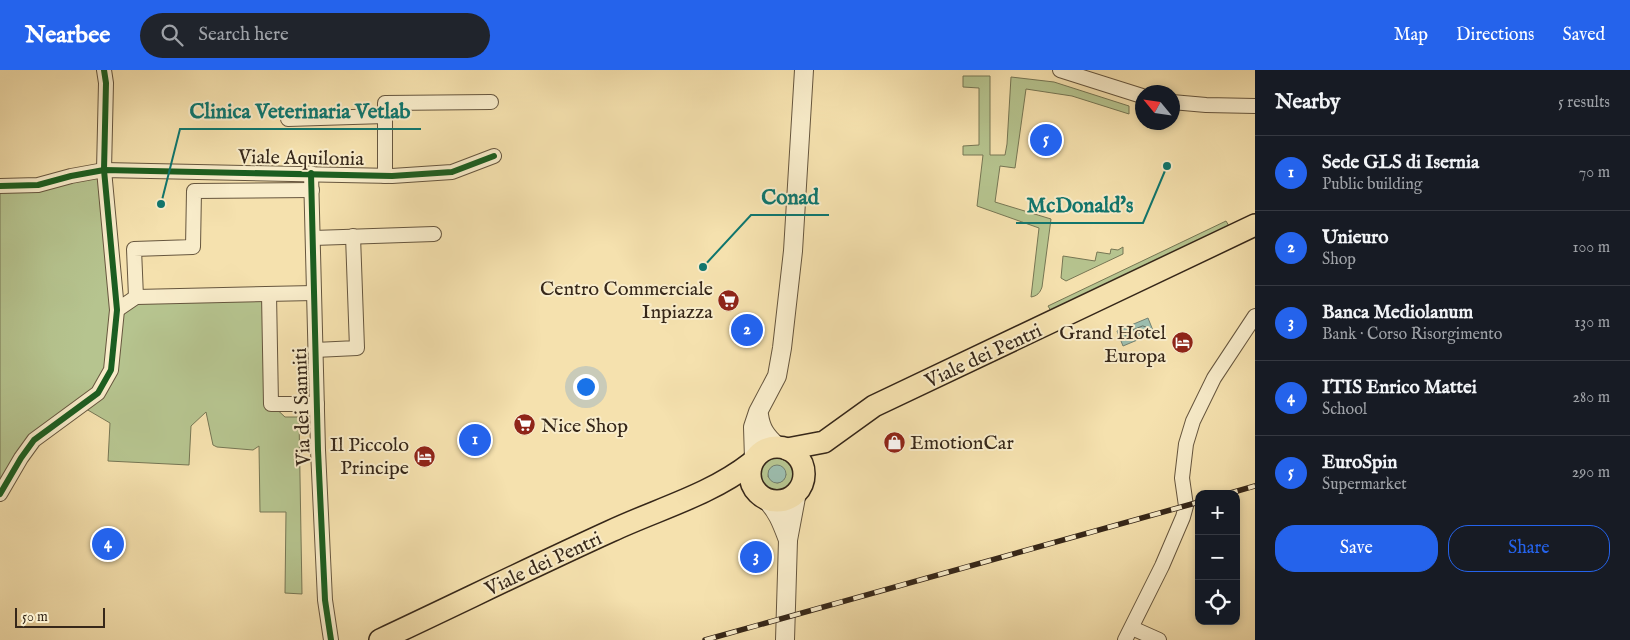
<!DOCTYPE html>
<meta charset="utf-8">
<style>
:root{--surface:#171b24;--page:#20242c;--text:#f1f3f6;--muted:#9ea1a6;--line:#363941;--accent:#2563eb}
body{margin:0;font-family:"IM FELL English",serif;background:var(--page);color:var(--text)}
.controls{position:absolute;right:15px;bottom:15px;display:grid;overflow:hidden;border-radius:10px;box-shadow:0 2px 8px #0003}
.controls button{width:45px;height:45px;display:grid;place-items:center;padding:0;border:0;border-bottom:1px solid var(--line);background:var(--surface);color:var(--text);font:25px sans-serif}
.compass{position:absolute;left:1135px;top:15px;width:45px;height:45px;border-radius:50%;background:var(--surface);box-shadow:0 2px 8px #0003;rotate:299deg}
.scale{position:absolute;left:15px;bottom:12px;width:90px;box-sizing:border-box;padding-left:5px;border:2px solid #362719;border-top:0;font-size:14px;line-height:18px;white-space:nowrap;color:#362719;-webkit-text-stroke:4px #f8ecca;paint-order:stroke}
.you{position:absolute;left:585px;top:316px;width:18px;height:18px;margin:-12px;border:4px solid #fff;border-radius:50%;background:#1a73e8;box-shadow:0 0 0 8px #1a73e833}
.badge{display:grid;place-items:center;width:32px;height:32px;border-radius:50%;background:var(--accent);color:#fff;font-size:16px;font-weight:700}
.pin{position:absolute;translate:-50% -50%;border:2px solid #fff;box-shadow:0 1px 5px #0006}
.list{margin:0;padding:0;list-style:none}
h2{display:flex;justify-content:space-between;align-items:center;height:65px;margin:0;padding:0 20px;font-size:21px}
h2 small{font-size:16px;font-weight:400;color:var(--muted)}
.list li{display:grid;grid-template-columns:32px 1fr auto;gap:15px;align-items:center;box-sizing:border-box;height:75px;padding:0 20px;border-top:1px solid var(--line)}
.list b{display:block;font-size:19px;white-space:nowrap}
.list p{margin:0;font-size:16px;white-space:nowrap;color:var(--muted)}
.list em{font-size:16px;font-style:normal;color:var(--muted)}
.actions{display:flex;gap:10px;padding:15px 20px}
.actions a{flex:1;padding:11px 0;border:1px solid var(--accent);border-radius:20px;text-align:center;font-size:18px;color:var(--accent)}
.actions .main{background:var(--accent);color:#fff}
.icon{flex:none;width:28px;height:28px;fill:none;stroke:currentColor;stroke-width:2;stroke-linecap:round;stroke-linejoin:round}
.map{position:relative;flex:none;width:1255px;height:570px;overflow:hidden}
header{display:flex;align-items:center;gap:30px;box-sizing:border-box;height:70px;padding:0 25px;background:var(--accent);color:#fff}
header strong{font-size:24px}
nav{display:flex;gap:28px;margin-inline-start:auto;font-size:18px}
.search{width:350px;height:45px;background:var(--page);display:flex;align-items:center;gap:12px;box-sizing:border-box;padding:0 18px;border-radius:28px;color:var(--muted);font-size:19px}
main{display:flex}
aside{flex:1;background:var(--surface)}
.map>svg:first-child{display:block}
</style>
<header>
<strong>Nearbee</strong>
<div class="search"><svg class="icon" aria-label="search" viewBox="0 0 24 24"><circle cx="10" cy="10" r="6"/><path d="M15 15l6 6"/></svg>Search here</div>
<nav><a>Map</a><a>Directions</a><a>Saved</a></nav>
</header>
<main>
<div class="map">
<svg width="1255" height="570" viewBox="0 0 1255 570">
<rect width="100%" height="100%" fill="#f5e1ae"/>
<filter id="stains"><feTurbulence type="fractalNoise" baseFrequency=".004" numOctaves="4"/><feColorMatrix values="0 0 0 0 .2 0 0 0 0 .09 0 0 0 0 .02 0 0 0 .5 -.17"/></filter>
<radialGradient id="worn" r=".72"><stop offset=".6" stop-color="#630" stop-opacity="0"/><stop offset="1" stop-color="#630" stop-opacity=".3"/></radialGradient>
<!-- green -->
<g fill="#b6c48f" stroke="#767654" fill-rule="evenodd">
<path d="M963,6H990V85H1005L1007,74L1011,7L1054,12L1129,36V44L1072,26L1026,19L1015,98L1000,96L995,132L1051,149L1042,217C1040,223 1037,226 1031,227L1039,158L977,136L983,85H963V76L979,75V18L963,17Z"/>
<path d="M104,100L117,240L136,227L269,224L271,334L285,347H299L302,524L285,523L286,442H260L259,376L253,380L217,377L213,375L206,342L191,356L189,395L108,391L110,353L81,336L34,370L0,424V116Z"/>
<path d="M1226,151L1229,156L1051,241L1048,236Z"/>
<path d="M1123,177V184L1066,211L1061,208L1063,186L1095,191L1097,182L1110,184L1111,179L1118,180Z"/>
<path d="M777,383C780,384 785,385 788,386C799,392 800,408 793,417C769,445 733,391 777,383ZM773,396L786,404C785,409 783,412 777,413L768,407L769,400Z"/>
</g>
<!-- water -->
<g fill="#9cbdae" stroke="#738172">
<path d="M1148,248L1154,263L1123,276L1117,261Z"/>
<circle cx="777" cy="404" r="9"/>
</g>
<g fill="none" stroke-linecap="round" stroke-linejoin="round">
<!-- shore -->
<path stroke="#697264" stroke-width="1" d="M1143,256L1146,257L1145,261L1128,268L1125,267L1126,263Z"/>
<defs>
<g id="minor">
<path d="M1060,0L1142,26"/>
<path d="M1172,32L1206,35L1255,36"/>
<path d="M288,49L385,46"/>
<path d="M311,103L318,380L325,530L331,570"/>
<path d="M385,106V33L491,32"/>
<path d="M0,116L38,115L71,106L104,100L392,106L452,102L494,86"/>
<path d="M313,168L434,164"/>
<path d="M269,224L271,334H317"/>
<path d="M136,227L134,179L193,177L194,121L312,120"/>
<path d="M117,240L136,227L314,223"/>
<path d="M315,280L357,278L353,166"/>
<path d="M0,424L21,388L34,370L98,323L111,300L117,240L104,100L106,13L104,0"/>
<path d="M1132,558L1159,570"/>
<path d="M1125,570L1162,496L1183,447L1186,436L1182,408L1186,374L1193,351L1214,308L1255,246"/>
</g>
<g id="tertiary">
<path d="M759,345C761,359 766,366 777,376"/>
<path d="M754,389L753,357L758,342L777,306L782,278L793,181L804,0"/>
<path d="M765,429C777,440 782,454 788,470"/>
<path d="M785,570L788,470L797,422"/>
</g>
<g id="primary">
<circle cx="777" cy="404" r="27"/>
<path d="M787,379L824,372L874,336L1255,155"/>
<path d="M380,570C457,534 534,496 611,461C658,439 710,425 751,393"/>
</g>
</defs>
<!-- minor casing -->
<use href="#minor" stroke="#66563e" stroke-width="16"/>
<!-- tertiary casing -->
<use href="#tertiary" stroke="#66563e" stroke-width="20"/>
<!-- primary casing -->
<use href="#primary" stroke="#362719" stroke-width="24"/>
<!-- minor -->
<use href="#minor" stroke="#f8ecca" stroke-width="14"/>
<!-- tertiary -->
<use href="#tertiary" stroke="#f8ecca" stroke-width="18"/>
<!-- primary -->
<use href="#primary" stroke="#f5e1ae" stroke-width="21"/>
<defs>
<g id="rail">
<path d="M1227,424L1255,416"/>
<path d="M705,570L1199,432"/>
</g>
</defs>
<!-- rail casing -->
<use href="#rail" stroke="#362719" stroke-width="5.5"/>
<!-- rail -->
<use href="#rail" stroke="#f8ecca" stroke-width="4" stroke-dasharray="11" stroke-linecap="butt"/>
<defs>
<g id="cycleway">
<path d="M311,103L318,380L325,530L331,570"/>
<path d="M0,116L38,115L71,106L104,100L392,106L452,102L494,86"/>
<path d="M0,424L21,388L34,370L98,323L111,300L117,240L104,100L106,13L104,0"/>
</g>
</defs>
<!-- cycleway casing -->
<use href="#cycleway" stroke="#f8ecca" stroke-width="9"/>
<!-- cycleway -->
<use href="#cycleway" stroke="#1b5e20" stroke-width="6"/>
</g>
<!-- icons -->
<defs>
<symbol id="supermarket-disc" viewBox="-11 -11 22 22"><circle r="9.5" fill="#8f2418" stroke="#f8ecca"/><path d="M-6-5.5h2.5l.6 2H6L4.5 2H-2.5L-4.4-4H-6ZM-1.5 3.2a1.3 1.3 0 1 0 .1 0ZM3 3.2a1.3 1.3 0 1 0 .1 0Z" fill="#fff"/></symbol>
<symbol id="hotel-disc" viewBox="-11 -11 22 22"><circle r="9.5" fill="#8f2418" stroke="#f8ecca"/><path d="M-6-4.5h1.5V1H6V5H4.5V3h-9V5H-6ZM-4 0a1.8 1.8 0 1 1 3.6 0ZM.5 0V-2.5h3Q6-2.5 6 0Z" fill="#fff"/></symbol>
<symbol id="shop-disc" viewBox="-11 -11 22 22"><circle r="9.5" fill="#8f2418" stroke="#f8ecca"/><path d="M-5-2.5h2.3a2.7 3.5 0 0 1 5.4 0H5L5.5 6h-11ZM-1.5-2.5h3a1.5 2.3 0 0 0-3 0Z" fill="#fff"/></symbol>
</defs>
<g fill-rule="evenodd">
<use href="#supermarket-disc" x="716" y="218" width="25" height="25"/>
<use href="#hotel-disc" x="1170" y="260" width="25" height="25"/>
<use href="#supermarket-disc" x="512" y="342" width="25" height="25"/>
<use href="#shop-disc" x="882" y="360" width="25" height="25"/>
<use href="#hotel-disc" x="412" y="374" width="25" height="25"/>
</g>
<g text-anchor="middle" stroke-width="4" stroke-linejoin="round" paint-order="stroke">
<!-- street labels -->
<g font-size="20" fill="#362719" stroke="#f8ecca">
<text transform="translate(301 87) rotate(1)" y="7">Viale Aquilonia</text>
<text transform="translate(983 285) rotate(-25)" y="7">Viale dei Pentri</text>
<text transform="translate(301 337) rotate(-92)" y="7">Via dei Sanniti</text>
<text transform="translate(543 493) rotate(-25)" y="7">Viale dei Pentri</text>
</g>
<!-- poi labels -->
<g font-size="20" fill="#362719" stroke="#f8ecca" text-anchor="end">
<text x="713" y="225">Centro Commerciale<tspan x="713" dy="23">Inpiazza</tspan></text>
<text x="1166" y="269">Grand Hotel<tspan x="1166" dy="23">Europa</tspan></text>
<text x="541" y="362" text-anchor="start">Nice Shop</text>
<text x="910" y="379" text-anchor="start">EmotionCar</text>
<text x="409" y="381">Il Piccolo<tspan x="409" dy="23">Principe</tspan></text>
</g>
</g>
<!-- callouts -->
<path fill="none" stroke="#0f766e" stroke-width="2" d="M161 134L180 59H421M703 197L751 145H829M1167 96L1143 153H1016"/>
<g fill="#0f766e" stroke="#f8ecca" stroke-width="2">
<circle cx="161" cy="134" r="5"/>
<circle cx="703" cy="197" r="5"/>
<circle cx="1167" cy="96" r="5"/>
</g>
<g font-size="21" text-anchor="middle" font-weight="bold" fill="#0f766e" stroke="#f8ecca" stroke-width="4" stroke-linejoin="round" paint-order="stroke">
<text x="300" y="48">Clinica Veterinaria Vetlab</text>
<text x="790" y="134">Conad</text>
<text x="1080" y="142">McDonald's</text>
</g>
<rect width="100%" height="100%" filter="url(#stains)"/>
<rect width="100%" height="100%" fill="url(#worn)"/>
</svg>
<div class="controls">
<button>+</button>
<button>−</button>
<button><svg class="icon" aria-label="locate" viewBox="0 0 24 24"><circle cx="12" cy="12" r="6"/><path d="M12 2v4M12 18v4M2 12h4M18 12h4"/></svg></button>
</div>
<svg class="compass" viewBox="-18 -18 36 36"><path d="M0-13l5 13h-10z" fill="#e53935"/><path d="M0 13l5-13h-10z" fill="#9ea1a6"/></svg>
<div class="scale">50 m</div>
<div class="you"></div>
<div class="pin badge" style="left:475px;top:370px">1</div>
<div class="pin badge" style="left:747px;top:260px">2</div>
<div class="pin badge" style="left:756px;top:487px">3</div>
<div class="pin badge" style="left:108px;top:474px">4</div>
<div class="pin badge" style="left:1046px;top:70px">5</div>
</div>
<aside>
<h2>Nearby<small>5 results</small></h2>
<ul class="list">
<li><span class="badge">1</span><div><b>Sede GLS di Isernia</b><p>Public building</p></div><em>70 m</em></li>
<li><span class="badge">2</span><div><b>Unieuro</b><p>Shop</p></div><em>100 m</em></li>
<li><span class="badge">3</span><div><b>Banca Mediolanum</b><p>Bank · Corso Risorgimento</p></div><em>130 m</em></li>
<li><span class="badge">4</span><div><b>ITIS Enrico Mattei</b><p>School</p></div><em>280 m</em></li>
<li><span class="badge">5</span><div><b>EuroSpin</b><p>Supermarket</p></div><em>290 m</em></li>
</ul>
<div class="actions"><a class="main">Save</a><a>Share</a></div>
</aside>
</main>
